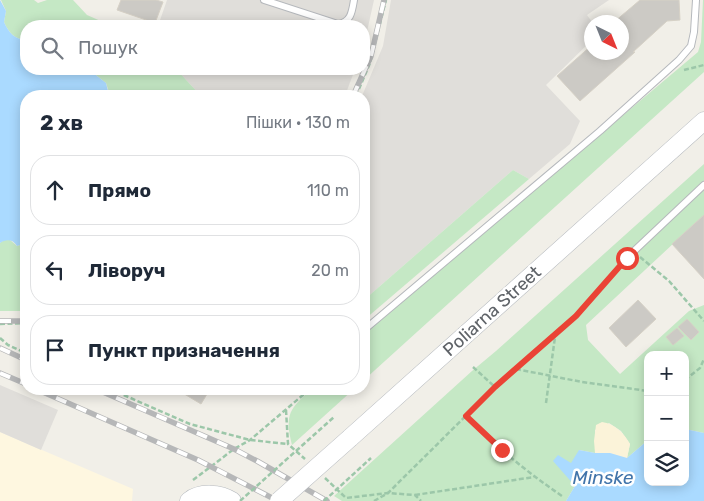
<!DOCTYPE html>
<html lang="uk">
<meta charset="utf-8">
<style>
:root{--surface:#fff;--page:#f2f2f3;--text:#1f2937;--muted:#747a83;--line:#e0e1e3}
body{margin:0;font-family:Rubik,sans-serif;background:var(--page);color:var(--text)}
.controls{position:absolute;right:15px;bottom:15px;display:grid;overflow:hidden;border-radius:10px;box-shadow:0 2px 12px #0003}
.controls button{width:45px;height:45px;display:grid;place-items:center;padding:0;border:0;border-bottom:1px solid var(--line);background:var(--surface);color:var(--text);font:25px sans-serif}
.compass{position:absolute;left:584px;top:15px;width:45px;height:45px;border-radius:50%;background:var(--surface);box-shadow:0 2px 12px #0003;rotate:137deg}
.stop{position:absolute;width:15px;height:15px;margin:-11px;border:4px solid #ea4335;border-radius:50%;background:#fff}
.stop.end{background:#ea4335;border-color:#fff;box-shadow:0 1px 5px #0008}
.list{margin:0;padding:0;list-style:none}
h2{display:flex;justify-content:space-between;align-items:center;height:65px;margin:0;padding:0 20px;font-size:21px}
h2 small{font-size:16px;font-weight:400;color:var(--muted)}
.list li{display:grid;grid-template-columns:32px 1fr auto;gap:15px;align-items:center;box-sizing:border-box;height:70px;margin:0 10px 10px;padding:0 10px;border:1px solid var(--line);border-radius:20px}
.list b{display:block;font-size:19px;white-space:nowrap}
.list em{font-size:16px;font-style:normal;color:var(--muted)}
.icon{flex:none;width:28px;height:28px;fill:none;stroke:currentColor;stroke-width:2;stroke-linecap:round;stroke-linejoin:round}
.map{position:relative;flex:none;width:704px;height:501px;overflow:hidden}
.search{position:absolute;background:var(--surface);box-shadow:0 2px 12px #0003;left:20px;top:20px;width:350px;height:55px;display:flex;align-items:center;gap:12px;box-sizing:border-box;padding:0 18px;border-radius:20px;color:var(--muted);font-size:19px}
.panel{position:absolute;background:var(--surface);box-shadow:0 2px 12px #0003;left:20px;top:90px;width:350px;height:305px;border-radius:20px}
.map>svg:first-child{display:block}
</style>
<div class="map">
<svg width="704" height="501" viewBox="0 0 704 501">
<rect width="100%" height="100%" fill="#f1efe8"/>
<!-- commercial -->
<path fill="#fef7e0" d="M0,432L133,489L132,501H0Z"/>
<!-- industrial -->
<g fill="#e0deda">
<path d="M167,0H374L364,45V26H158Z"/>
<path d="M391,0H609L587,15L592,22L591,41L546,85L580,121L570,144L529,179L513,170L364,300V96H362L383,46Z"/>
<path d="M176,69H355L345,96H201Z"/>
<path d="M0,385L58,410L41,450L0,432Z"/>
</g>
<!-- green -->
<g fill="#c5e8c5">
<path d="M1,0H34L38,3L47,0H73L87,15L112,26H26V40C14,39 9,33 4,22L6,11Z"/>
<path d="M703,0H704V72L364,380V338L372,327L698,52L701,42Z"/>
<path d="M88,69H176L201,96H112L110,95L106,83Z"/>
<path d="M704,164V215L586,325L588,340L620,374L689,311L704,305V433L685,429V355H648V440L627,458L630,444L621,431L609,423L595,430V453L579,450L575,486L566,501H342L334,496L472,371L496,351Z"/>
<path d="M513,170L529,179L364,320V300Z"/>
<path d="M4,240H10L17,246L26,243V311H0V243Z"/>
<path d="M312,389H354L292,445C284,414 290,408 312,389Z"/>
</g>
<!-- sand -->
<path fill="#fbf3d9" d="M602,422C615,424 624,433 630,444L627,458L610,453H595L594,441L596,425Z"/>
<!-- water -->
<g fill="#aadaff">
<path d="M0,0L6,11L4,22C9,33 14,39 26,40V69H88L106,83L109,95L112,96H26V243L17,246C13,239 6,239 0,243Z"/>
<path d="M685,429L704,433V501H566L575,486L553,461L558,455L571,463L579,450L595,453H610L627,458L648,440V482H685Z"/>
</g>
<!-- building -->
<g fill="#cccac5" stroke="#d6d1c6">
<path d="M121,0H156L163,2L155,23L117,10Z"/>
<path d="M640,0H679L680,20L667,21L633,52H635L580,101L557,76L592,45V52H622V22H614Z"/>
<path d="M704,215V279L672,244Z"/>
<path d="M638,300L656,319L626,347L609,328Z"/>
<path d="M687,319L699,332L691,340L678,327Z"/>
<path d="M677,328L684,336L673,345L666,337Z"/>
<path d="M176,389H210L201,404Z"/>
</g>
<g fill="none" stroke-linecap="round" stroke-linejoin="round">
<defs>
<g id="lane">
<path d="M264,0L338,24C351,22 352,12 354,0"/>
<path d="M634,251L704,185"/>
<path d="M364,330L600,131L679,60L691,46L694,32L696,0"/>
</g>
<g id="secondary">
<path d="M350,438L704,121"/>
<path d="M189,501C200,492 220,493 232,501"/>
</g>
</defs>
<!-- lane casing -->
<use href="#lane" stroke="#b5b8bc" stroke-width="8"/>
<!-- secondary casing -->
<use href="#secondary" stroke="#b6babf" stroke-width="19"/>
<!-- path -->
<g stroke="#9cc7a9" stroke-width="2.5" stroke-dasharray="5 2.5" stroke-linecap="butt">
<path d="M684,70L704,65"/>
<path d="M356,96L370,63L386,0"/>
<path d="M640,257L669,281L704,321"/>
<path d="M0,324L26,323"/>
<path d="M0,338L8,345L26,353"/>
<path d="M473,367L495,387"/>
<path d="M516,369L582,382L648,391"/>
<path d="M685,380L700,368L704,359"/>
<path d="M110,389L190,424L250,440L288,444"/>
<path d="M546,403L555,337"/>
<path d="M286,410L288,444L305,459"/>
<path d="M466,416C495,446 527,472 562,496"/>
<path d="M325,478L346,498L388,493L415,495L421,501"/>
<path d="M193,480L234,449L250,440L310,389"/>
<path d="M415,495L534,477"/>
<path d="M374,501L388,493L495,387L576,316L627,258"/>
</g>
<!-- lane -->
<use href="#lane" stroke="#fff" stroke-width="6"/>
<!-- secondary -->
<use href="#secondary" stroke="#fff" stroke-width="18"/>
<defs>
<g id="rail">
<path d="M353,96L371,56L384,0"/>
<path d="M0,321H26"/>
<path d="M0,348L26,360"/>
<path d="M0,373L26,384"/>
<path d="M36,389L198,460L278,501"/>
<path d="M96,389L234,449L257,461L327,501"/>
</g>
</defs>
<!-- rail casing -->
<use href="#rail" stroke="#b6b7b8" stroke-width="5.5"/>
<!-- rail -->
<use href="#rail" stroke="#fff" stroke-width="4" stroke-dasharray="11" stroke-linecap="butt"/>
<defs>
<path id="secondary-bridge" d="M279,501L350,438"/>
</defs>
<!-- secondary-bridge casing -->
<use href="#secondary-bridge" stroke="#b6babf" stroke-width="19" stroke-linecap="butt"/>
<!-- path-bridge -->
<g stroke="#9cc7a9" stroke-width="2.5" stroke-dasharray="5 2.5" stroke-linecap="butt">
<path d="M240,501L334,417"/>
<path d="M324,501L371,458"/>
</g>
<!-- secondary-bridge -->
<use href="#secondary-bridge" stroke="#fff" stroke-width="18"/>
</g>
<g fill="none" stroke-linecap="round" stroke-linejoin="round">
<!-- route -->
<path stroke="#ea4335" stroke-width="6" d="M502,450L466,416L495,387L576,316L627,258"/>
</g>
<g text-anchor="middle" stroke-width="5" stroke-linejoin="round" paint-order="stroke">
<!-- street labels -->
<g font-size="18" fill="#5f6368" stroke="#fff">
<text transform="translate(492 311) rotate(-42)" y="6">Poliarna Street</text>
</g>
<!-- water labels -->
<g font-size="19" font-style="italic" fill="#4174aa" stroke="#fff">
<text x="603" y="484">Minske</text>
</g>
</g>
</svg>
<div class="controls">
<button>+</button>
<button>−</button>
<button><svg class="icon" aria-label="layers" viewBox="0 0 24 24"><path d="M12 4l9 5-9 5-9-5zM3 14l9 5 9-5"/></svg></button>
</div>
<svg class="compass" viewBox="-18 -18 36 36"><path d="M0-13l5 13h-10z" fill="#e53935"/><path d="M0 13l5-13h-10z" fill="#747a83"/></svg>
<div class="stop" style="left:627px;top:258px"></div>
<div class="stop end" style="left:502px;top:450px"></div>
<div class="search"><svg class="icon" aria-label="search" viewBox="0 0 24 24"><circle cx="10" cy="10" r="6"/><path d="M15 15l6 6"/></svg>Пошук</div>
<section class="panel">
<h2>2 хв<small>Пішки · 130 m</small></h2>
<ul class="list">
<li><svg class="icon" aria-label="ahead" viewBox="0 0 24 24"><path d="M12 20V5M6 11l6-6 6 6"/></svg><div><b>Прямо</b></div><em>110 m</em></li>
<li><svg class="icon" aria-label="left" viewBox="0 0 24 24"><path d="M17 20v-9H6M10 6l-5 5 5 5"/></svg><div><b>Ліворуч</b></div><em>20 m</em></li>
<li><svg class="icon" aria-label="arrive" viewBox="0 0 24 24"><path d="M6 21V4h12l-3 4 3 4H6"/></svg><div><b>Пункт призначення</b></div></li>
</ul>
</section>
</div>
